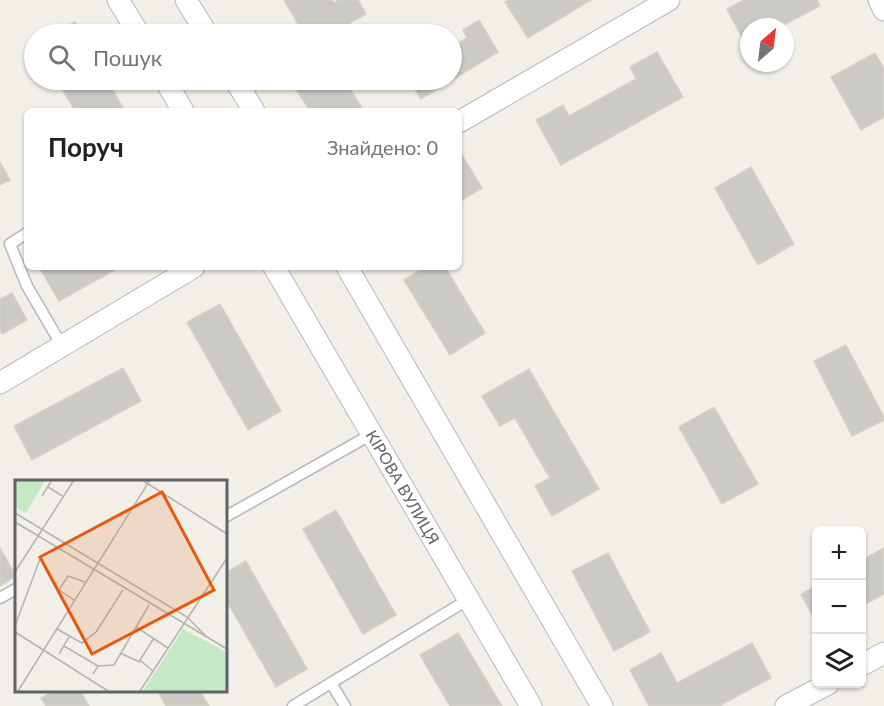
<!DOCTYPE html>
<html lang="uk">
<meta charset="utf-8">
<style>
:root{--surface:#fff;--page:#f6f6f6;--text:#202124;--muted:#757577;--line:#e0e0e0}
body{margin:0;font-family:Lato,sans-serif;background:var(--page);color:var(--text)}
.controls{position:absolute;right:18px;bottom:18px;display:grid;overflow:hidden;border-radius:9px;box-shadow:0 2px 4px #0004}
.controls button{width:54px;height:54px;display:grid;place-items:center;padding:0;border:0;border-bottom:2px solid var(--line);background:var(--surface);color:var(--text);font:30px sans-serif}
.compass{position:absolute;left:740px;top:18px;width:54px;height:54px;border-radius:50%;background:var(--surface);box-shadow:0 2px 4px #0004;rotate:28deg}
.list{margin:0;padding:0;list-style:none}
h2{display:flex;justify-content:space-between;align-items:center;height:78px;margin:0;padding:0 24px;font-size:26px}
h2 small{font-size:20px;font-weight:400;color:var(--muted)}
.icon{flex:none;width:33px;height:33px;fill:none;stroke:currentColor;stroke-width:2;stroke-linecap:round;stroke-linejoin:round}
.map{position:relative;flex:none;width:884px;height:706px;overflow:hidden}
.search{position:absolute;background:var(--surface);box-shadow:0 2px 4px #0004;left:24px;top:24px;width:438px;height:66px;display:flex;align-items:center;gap:15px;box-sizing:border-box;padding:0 21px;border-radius:33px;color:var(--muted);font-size:22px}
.panel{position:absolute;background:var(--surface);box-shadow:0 2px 4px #0004;left:24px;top:108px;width:438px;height:162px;border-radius:9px}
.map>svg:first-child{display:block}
</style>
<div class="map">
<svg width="884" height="706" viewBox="0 0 884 706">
<rect width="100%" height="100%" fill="#f1efe8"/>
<!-- building -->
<g fill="#cccac5" stroke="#d6d1c6" stroke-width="1.5">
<path d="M284,0H332L334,3L338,0H358L366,14L330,34H304Z"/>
<path d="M509,0H591L528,38L505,2Z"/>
<path d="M744,0H817L820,6L780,27H749V44L746,45L727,9Z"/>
<path d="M479,20L498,52L421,99L409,80H452V47L467,38L463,30Z"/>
<path d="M75,22L82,34H52Z"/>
<path d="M657,52L683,97L561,165L536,120L563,105L569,116L636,79L630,67Z"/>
<path d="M875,53L884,69V117L861,130L831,77Z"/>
<path d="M57,80H107L125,111H75Z"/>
<path d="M290,80H344L364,111H310Z"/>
<path d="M462,155L482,188L459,202V156Z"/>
<path d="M0,162L10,180L0,185Z"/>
<path d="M751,167L794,244L758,265L715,188Z"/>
<path d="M39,267H120L59,301Z"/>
<path d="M425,267H445L485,333L450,355L404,280Z"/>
<path d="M12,293L27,320L2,334L0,330V299Z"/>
<path d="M220,304L281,411L248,430L187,322Z"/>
<path d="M846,345L884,417V420L852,436L814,361Z"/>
<path d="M123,368L141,401L32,460L14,426Z"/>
<path d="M529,369L599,489L552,516L535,486L550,478L515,418L500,426L482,396Z"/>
<path d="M714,407L758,484L722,504L679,427Z"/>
<path d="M336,510L396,615L363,634L303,529Z"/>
<path d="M0,548L16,576L0,586Z"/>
<path d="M884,548V594L862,606V560Z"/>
<path d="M608,553L650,632L614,651L572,571Z"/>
<path d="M246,561L307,669L276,687L225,598V573Z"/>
<path d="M816,586V622L801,594Z"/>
<path d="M458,633L502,706H450L420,655Z"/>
<path d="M752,643L771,678L719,706H649L630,670L661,653L677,683Z"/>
<path d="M56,690H80L89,706H46L41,698Z"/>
<path d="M157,690H199L209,706H166Z"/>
</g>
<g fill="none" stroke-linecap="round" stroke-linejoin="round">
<defs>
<g id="service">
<path d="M27,233L10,244L27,286L62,346"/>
<path d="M225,517L372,434"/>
<path d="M0,598L16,589"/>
<path d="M331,683L345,706"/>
<path d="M293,706L469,599"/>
</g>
<g id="minor">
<path d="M118,0L139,34"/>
<path d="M186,0L207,34"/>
<path d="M879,0L884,10"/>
<path d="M165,80L183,111"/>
<path d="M235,80L254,111"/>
<path d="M459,122L669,0"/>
<path id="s1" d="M274,267L531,706"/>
<path d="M347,267L602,706"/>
<path d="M0,383L194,267"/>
<path d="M862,665L884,653"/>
<path d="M786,706L828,684"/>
</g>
</defs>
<!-- service casing -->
<use href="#service" stroke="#b5b8bc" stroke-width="13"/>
<!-- minor casing -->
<use href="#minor" stroke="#b5b8bc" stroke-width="23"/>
<!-- service -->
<use href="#service" stroke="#fff" stroke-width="10"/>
<!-- minor -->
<use href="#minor" stroke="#fff" stroke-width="21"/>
</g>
<g text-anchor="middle" stroke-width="4.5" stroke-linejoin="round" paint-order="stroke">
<!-- street labels -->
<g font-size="16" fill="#5f6368" stroke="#fff">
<text dy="6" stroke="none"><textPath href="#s1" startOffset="255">КІРОВА ВУЛИЦЯ</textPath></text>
</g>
</g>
<!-- overview -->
<g transform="translate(15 480)">
<rect width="212" height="212" fill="#f1efe8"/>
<path d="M1,0H30L11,33L0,27ZM168,149L211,172V211H128Z" fill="#c5e8c5"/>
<path fill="none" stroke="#b3b3b1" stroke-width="1.5" d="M127,0L212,54M33,7L49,17M27,16L37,0M0,33L172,137L192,157M0,42L212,169M0,92L59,0M59,120L44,110L53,96L70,102M0,146L25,79M121,147L153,168M42,149L67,163L81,152L108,110M0,152L93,211M49,166L83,186M105,173L125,182M44,174L54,157M138,191L125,180L139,158M78,194L83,186L99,185L134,125M3,211L135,0M125,211L212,78"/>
<path fill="#e8590c" fill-opacity="0.15" stroke="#e8590c" stroke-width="3" d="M147,12L199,110L77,174L25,77Z"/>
<rect width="212" height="212" fill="none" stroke="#5f6368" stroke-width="3"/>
</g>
</svg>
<div class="controls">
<button>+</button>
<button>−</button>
<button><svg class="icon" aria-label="layers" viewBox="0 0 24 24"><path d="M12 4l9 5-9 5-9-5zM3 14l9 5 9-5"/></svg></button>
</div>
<svg class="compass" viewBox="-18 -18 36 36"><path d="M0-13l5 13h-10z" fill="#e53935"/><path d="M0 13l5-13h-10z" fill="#757577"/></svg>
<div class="search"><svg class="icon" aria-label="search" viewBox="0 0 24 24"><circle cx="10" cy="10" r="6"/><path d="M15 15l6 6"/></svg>Пошук</div>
<section class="panel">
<h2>Поруч<small>Знайдено: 0</small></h2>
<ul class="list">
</ul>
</section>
</div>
